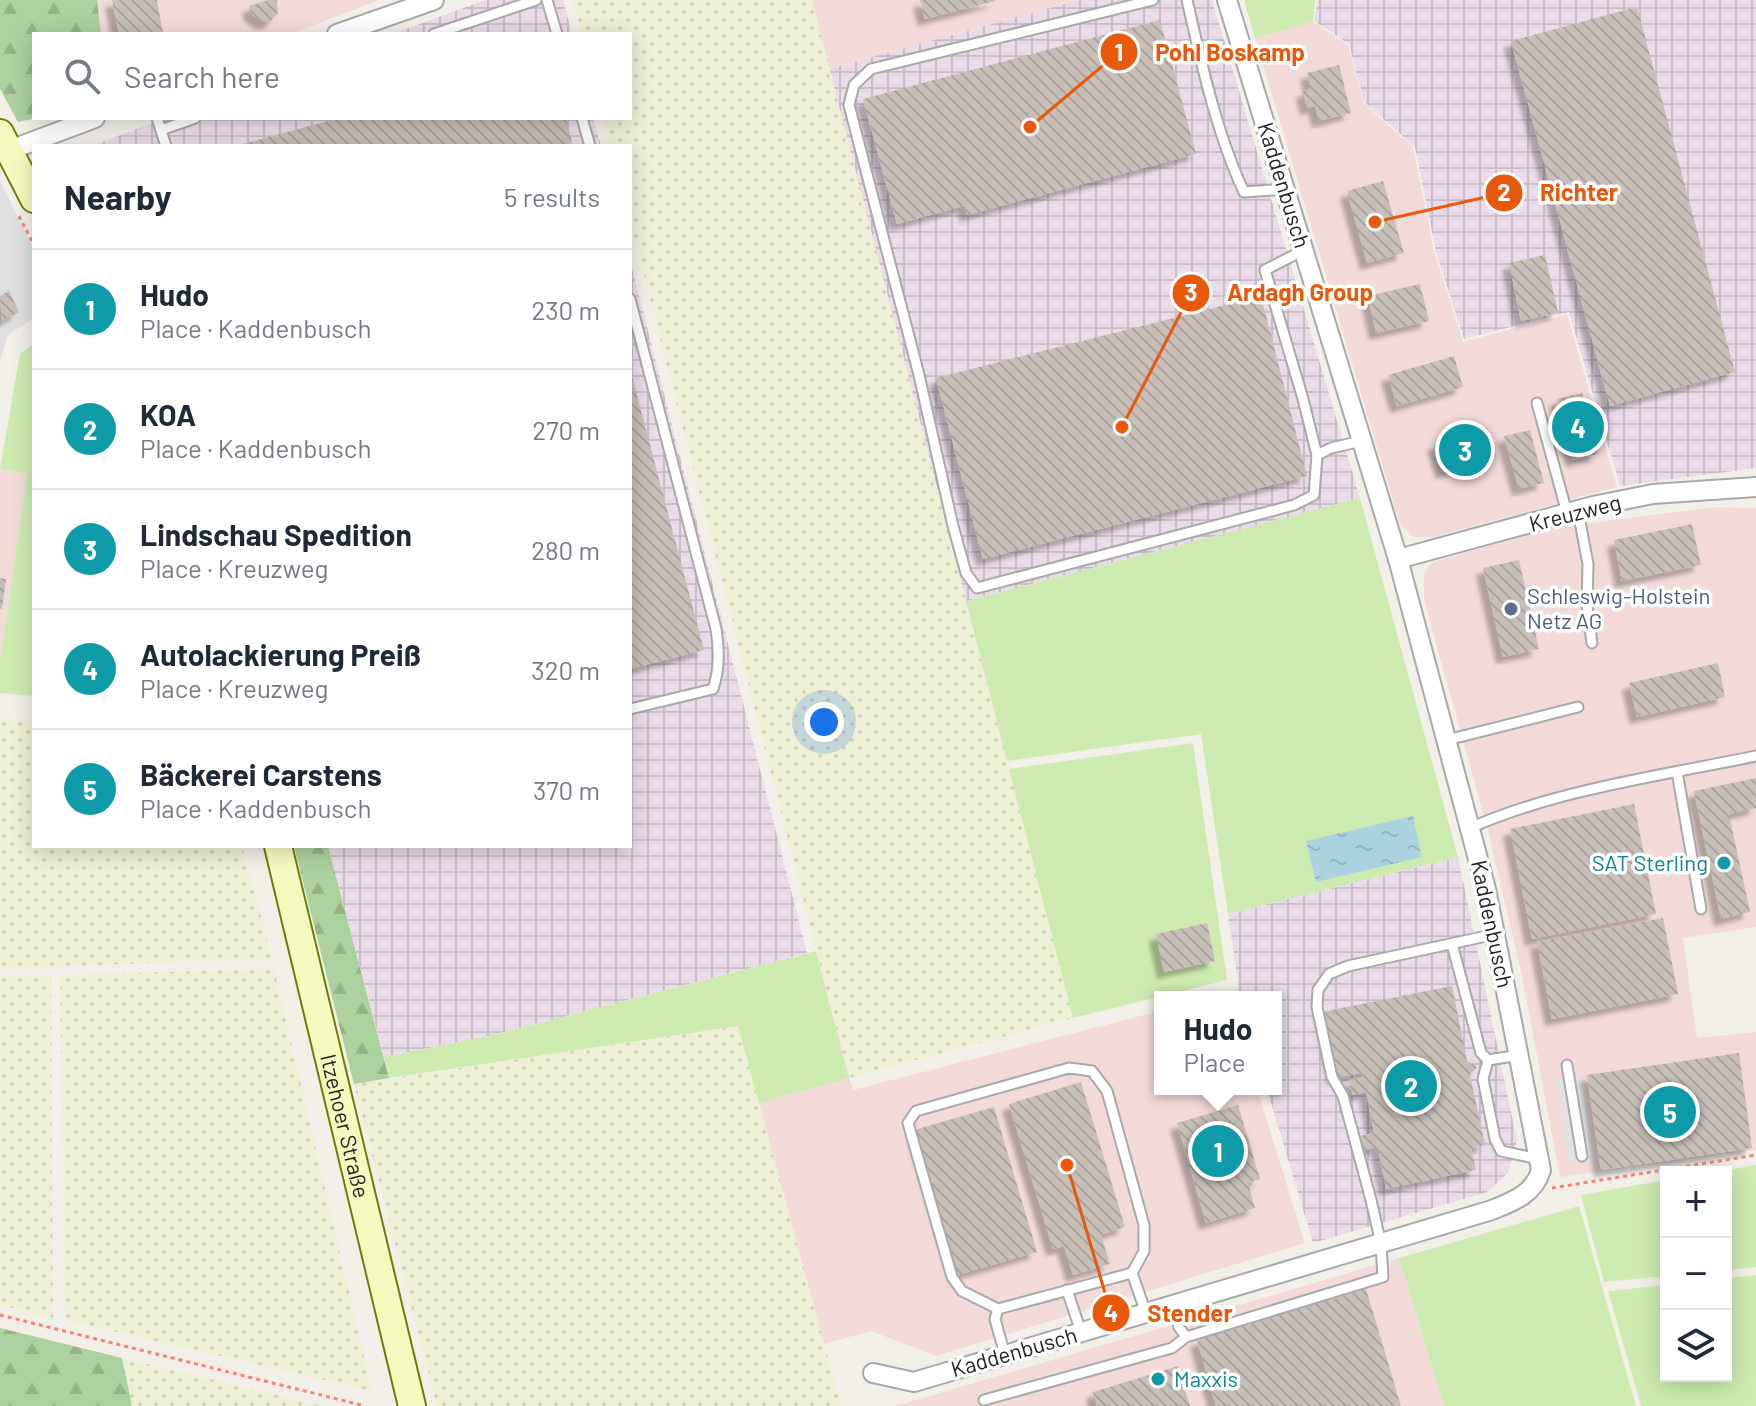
<!DOCTYPE html>
<meta charset="utf-8">
<style>
:root{--surface:#fff;--page:#f6f6f7;--text:#1f2937;--muted:#747a83;--line:#e0e1e3;--accent:#d40000}
body{margin:0;font-family:Barlow,sans-serif;background:var(--page);color:var(--text)}
.controls{position:absolute;right:24px;bottom:24px;display:grid;overflow:hidden;border-radius:0px;box-shadow:0 4px 20px #0003}
.controls button{width:72px;height:72px;display:grid;place-items:center;padding:0;border:0;border-bottom:2px solid var(--line);background:var(--surface);color:var(--text);font:40px sans-serif}
.you{position:absolute;left:824px;top:722px;width:28px;height:28px;margin:-20px;border:6px solid #fff;border-radius:50%;background:#1a73e8;box-shadow:0 0 0 12px #1a73e833}
.badge{display:grid;place-items:center;width:52px;height:52px;border-radius:50%;background:var(--accent);color:#fff;font-size:26px;font-weight:700}
.pin{position:absolute;translate:-50% -50%;border:4px solid #fff;box-shadow:0 2px 8px #0006}
.popup{position:absolute;left:1154px;top:991px;width:128px;height:104px;box-sizing:border-box;display:grid;place-content:center;border-radius:0px;background:var(--surface);filter:drop-shadow(0 2px 6px #0005);font-size:26px;white-space:nowrap;color:var(--muted)}
.popup b{font-size:30px;color:var(--text)}
.popup::after{content:'';position:absolute;left:50%;top:100%;margin-left:-16px;border:16px solid transparent;border-top-color:var(--surface)}
.list{margin:0;padding:0;list-style:none}
h2{display:flex;justify-content:space-between;align-items:center;height:104px;margin:0;padding:0 32px;font-size:34px}
h2 small{font-size:26px;font-weight:400;color:var(--muted)}
.list li{display:grid;grid-template-columns:52px 1fr auto;gap:24px;align-items:center;box-sizing:border-box;height:120px;padding:0 32px;border-top:2px solid var(--line)}
.list b{display:block;font-size:30px;white-space:nowrap}
.list p{margin:0;font-size:26px;white-space:nowrap;color:var(--muted)}
.list em{font-size:26px;font-style:normal;color:var(--muted)}
.icon{flex:none;width:44px;height:44px;fill:none;stroke:currentColor;stroke-width:2;stroke-linecap:round;stroke-linejoin:round}
.map{position:relative;flex:none;width:1756px;height:1406px;overflow:hidden}
.search{position:absolute;background:var(--surface);box-shadow:0 4px 20px #0003;left:32px;top:32px;width:600px;height:88px;display:flex;align-items:center;gap:20px;box-sizing:border-box;padding:0 28px;border-radius:0px;color:var(--muted);font-size:30px}
.panel{position:absolute;background:var(--surface);box-shadow:0 4px 20px #0003;left:32px;top:144px;width:600px;height:704px;border-radius:0px}
.map>svg:first-child{display:block}
</style>
<div class="map">
<svg width="1756" height="1406" viewBox="0 0 1756 1406">
<defs>
<pattern id="industrial-grid" width="8" height="8" patternUnits="userSpaceOnUse" patternTransform="scale(2)"><rect width="8" height="8" fill="#ebdbe8"/><path d="M0 4h8M4 0v8" fill="none" stroke="#c9bcc7"/></pattern>
<pattern id="farmland-dots" width="8" height="8" patternUnits="userSpaceOnUse" patternTransform="scale(2)"><rect width="8" height="8" fill="#eef0d5"/><path d="M2 2h.1M6 6h.1" fill="none" stroke="#ccceb7" stroke-width="1.8" stroke-linecap="round"/></pattern>
<pattern id="forest-firs" width="22" height="20" patternUnits="userSpaceOnUse" patternTransform="scale(2)"><rect width="22" height="20" fill="#add19e"/><path d="M5 1l3.5 6h-7zM16 11l3.5 6h-7z" fill="#95b388"/></pattern>
<pattern id="water-ripples" width="26" height="14" patternUnits="userSpaceOnUse" patternTransform="scale(2)"><rect width="26" height="14" fill="#aad3df"/><path d="M2 4q2-2 4 0t4 0M15 11q2-2 4 0t4 0" fill="none" stroke="#92b5bf"/></pattern>
<pattern id="building-back-hatch" width="6" height="6" patternUnits="userSpaceOnUse" patternTransform="scale(2)"><rect width="6" height="6" fill="#c7bfb8"/><path d="M-1 5l2 2M0 0l6 6M5-1l2 2" fill="none" stroke="#aba49e"/></pattern>
<filter id="shadow"><feDropShadow dx="-7" dy="7" stdDeviation="2" flood-color="#0004"/></filter>
</defs>
<rect width="100%" height="100%" fill="#f2efe9"/>
<!-- residential -->
<path fill="#e0dfdf" d="M0,181L34,250V318L8,335L0,361Z"/>
<!-- commercial -->
<g fill="#f2dad9">
<path d="M97,0H379L291,34H101Z"/>
<path d="M812,0H1079L829,69Z"/>
<path d="M1313,22L1348,45L1364,104L1413,147L1434,251L1463,342L1567,314L1617,487L1433,537H1413L1400,524L1255,38Z"/>
<path d="M0,469L27,474L0,662Z"/>
<path d="M1715,507L1756,508V927L1683,938L1697,1038L1756,1032V1150L1560,1177L1521,971L1487,827L1424,600V573L1433,562L1552,528Z"/>
<path d="M1160,1011V1089H1257L1305,1243L936,1356L871,1331L824,1344L759,1103L849,1078L853,1090Z"/>
<path d="M1399,1258L1444,1406H896Z"/>
</g>
<!-- industrial -->
<g fill="url(#industrial-grid)">
<path d="M485,0H563L572,34H393Z"/>
<path d="M1079,0H1212L1360,498L966,601L829,69Z"/>
<path d="M1318,0H1756V468L1620,486L1569,312L1464,339L1436,252L1415,147L1364,102L1349,44L1314,21Z"/>
<path d="M166,118H593L601,146H91Z"/>
<path d="M630,261L807,953L493,1035L384,1057L328,846H630Z"/>
<path d="M1458,857L1517,1141L1508,1173L1487,1192L1313,1243L1267,1089H1276V997H1240L1228,914Z"/>
</g>
<!-- farmland -->
<g fill="url(#farmland-dots)">
<path d="M573,0H812L1073,1018L849,1078L630,221V146H611L604,118H630V34H582Z"/>
<path d="M0,719L34,722V846H242L272,958L0,969Z"/>
<path d="M274,969L372,1391L65,1320L60,975Z"/>
<path d="M51,975L53,1318L0,1305V976Z"/>
<path d="M738,1026L841,1406H437L354,1084Z"/>
<path d="M122,1358L322,1406H132Z"/>
</g>
<!-- grass -->
<g fill="#cdebb0">
<path d="M1244,0H1315L1313,22L1255,38Z"/>
<path d="M34,344V696L0,693V662L27,474L0,469L20,354Z"/>
<path d="M1360,498L1458,857L1228,914L1201,734L1007,761L966,601Z"/>
<path d="M1193,743L1227,980L1073,1018L1009,769Z"/>
<path d="M816,951L849,1078L759,1103L738,1026L389,1078L384,1057L493,1035Z"/>
<path d="M1756,1165V1267L1726,1270V1172H1715Z"/>
<path d="M1666,1180V1276L1604,1282L1581,1195Z"/>
<path d="M1579,1206L1636,1406H1444L1399,1258Z"/>
<path d="M1756,1275V1406H1641L1608,1291L1666,1285V1376H1726V1278Z"/>
</g>
<!-- forest -->
<g fill="url(#forest-firs)">
<path d="M0,0H97L101,34H34V118H37L18,122L0,89Z"/>
<path d="M294,846H328L389,1078L354,1084Z"/>
<path d="M0,1328L122,1358L132,1406H0Z"/>
</g>
<!-- parking -->
<path fill="#e2e2e2" d="M1582,1075L1596,1160L1570,1164L1556,1080Z"/>
<!-- water -->
<path fill="url(#water-ripples)" d="M1413,816L1422,857L1316,882L1306,841Z"/>
<!-- building -->
<g fill="url(#building-back-hatch)" filter="url(#shadow)">
<path d="M112,0H157L163,34H119Z"/>
<path d="M268,0H277L278,13L270,22H263L252,15L249,6Z"/>
<path d="M920,0H995V1L925,19Z"/>
<path d="M1637,7L1735,372L1610,406L1511,41Z"/>
<path d="M1160,20L1196,154L967,215L964,206L897,224L863,99Z"/>
<path d="M1339,65L1351,113L1319,121L1315,106L1307,108L1303,91L1311,89L1307,73Z"/>
<path d="M339,118H566L573,146H235Z"/>
<path d="M1383,181L1404,253L1367,263L1347,191Z"/>
<path d="M1545,255L1558,313L1521,321L1509,263Z"/>
<path d="M1420,284L1429,321L1376,333L1368,296Z"/>
<path d="M9,291L19,312L2,321L0,296Z"/>
<path d="M1261,296L1307,476L983,559L936,378Z"/>
<path d="M1454,356L1463,387L1397,406L1388,375Z"/>
<path d="M630,369L704,650L630,669Z"/>
<path d="M1582,393L1598,454L1573,460L1557,399Z"/>
<path d="M1487,428L1496,456L1443,472L1434,444Z"/>
<path d="M1530,430L1544,483L1519,489L1504,436Z"/>
<path d="M1692,524L1701,565L1622,581L1614,540Z"/>
<path d="M1519,560L1539,649L1503,657L1483,568Z"/>
<path d="M0,578L6,579L2,609H0Z"/>
<path d="M1718,663L1725,697L1637,717L1629,683Z"/>
<path d="M1756,778V808L1729,814L1750,912L1721,919L1694,791Z"/>
<path d="M1634,804L1656,914L1532,939L1510,829Z"/>
<path d="M1663,918L1678,994L1552,1019L1537,942Z"/>
<path d="M1207,923L1215,961L1164,972L1156,934Z"/>
<path d="M1452,986L1467,1061L1477,1067L1470,1075L1485,1145L1471,1148L1476,1170L1386,1189L1378,1147L1363,1151L1360,1136L1374,1133L1366,1092L1352,1095L1349,1080L1363,1077L1362,1073L1334,1078L1322,1012Z"/>
<path d="M1739,1053L1752,1148L1601,1170L1587,1075Z"/>
<path d="M1081,1082L1125,1227L1101,1235L1110,1264L1073,1275L1064,1246L1053,1249L1009,1104Z"/>
<path d="M1238,1105L1260,1179L1248,1183L1255,1208L1206,1223L1177,1123Z"/>
<path d="M994,1107L1037,1252L957,1275L914,1130Z"/>
<path d="M1366,1289L1401,1406H1216L1197,1340Z"/>
<path d="M1178,1366L1190,1406H1097L1093,1392Z"/>
</g>
<g fill="none" stroke-linecap="round" stroke-linejoin="round">
<defs>
<g id="lane">
<path d="M547,0L557,34"/>
<path d="M1153,0L871,69L854,85L849,105L919,375L953,526L966,573L977,588L1294,505L1314,495L1317,455L1303,399L1265,270L1304,250"/>
<path d="M1187,0C1201,62 1217,135 1244,192L1286,189"/>
<path d="M434,34L536,0"/>
<path d="M157,118L166,146"/>
<path d="M582,118L590,146"/>
<path d="M161,130L195,118"/>
<path d="M630,299L716,629C719,650 720,668 713,689L630,709"/>
<path d="M1537,403L1567,513"/>
<path d="M1317,455L1331,448L1362,441"/>
<path d="M1578,511L1588,564L1587,605L1592,643"/>
<path d="M1447,740L1578,707"/>
<path d="M1677,772L1701,909"/>
<path d="M1470,828C1555,790 1664,775 1756,756"/>
<path d="M1452,944L1481,1053L1488,1060L1520,1055"/>
<path d="M1488,1060L1483,1079L1495,1139L1501,1151L1539,1159"/>
<path d="M1567,1065L1582,1156"/>
<path d="M1067,1290L1081,1332"/>
<path d="M1172,1305L1179,1327L1186,1337L1383,1277L1381,1244L1371,1200L1343,1096L1332,1077L1317,1007L1318,990L1329,974L1348,966L1496,934"/>
<path d="M998,1309L962,1291L952,1277L908,1123L916,1111L1069,1068L1092,1071L1107,1091L1144,1225V1251L1132,1273"/>
<path d="M1005,1355L995,1319L998,1309L1132,1273L1146,1313"/>
<path d="M984,1400L1172,1348L1186,1337"/>
</g>
<g id="street">
<path d="M337,34L434,0"/>
<path d="M10,150L95,118"/>
<path d="M1398,559L1593,506L1653,494L1756,487"/>
<path d="M873,1373L914,1382L1492,1210C1514,1201 1534,1194 1541,1170L1486,889L1398,559L1227,0"/>
</g>
<g id="secondary">
<path d="M0,133L34,199"/>
<path id="s1" d="M278,846L412,1406"/>
</g>
</defs>
<!-- lane casing -->
<use href="#lane" stroke="#a9a9a9" stroke-width="13"/>
<!-- street casing -->
<use href="#street" stroke="#a9a9a9" stroke-width="22"/>
<!-- secondary casing -->
<use href="#secondary" stroke="#707d05" stroke-width="30"/>
<!-- path -->
<g stroke="#fa8072" stroke-width="3" stroke-dasharray="4 4" stroke-linecap="butt">
<path d="M19,216L34,245"/>
<path d="M1552,1188L1756,1155"/>
<path d="M0,1315L365,1406"/>
</g>
<!-- lane -->
<use href="#lane" stroke="#fff" stroke-width="9"/>
<!-- street -->
<use href="#street" stroke="#fff" stroke-width="18"/>
<!-- secondary -->
<use href="#secondary" stroke="#f7fabf" stroke-width="26"/>
</g>
<!-- markers -->
<circle fill="#5c6f8a" stroke="#fff" stroke-width="3" cx="1511" cy="609" r="8"/>
<g fill="#0f9aa8" stroke="#fff" stroke-width="3">
<circle cx="1724" cy="863" r="8"/>
<circle cx="1158" cy="1379" r="8"/>
</g>
<g text-anchor="middle" stroke-width="7" stroke-linejoin="round" paint-order="stroke">
<!-- street labels -->
<g font-size="22" fill="#222" stroke="#fff">
<text transform="translate(1284 185) rotate(73)" y="8">Kaddenbusch</text>
<text transform="translate(1575 513) rotate(-14)" y="8">Kreuzweg</text>
<text transform="translate(1492 924) rotate(78)" y="8">Kaddenbusch</text>
<text dy="8" stroke="none"><textPath href="#s1" startOffset="288">Itzehoer Straße</textPath></text>
<text transform="translate(1014 1352) rotate(-16)" y="8">Kaddenbusch</text>
</g>
<!-- service labels -->
<g font-size="22" fill="#4e5e75" stroke="#fff" text-anchor="start">
<text x="1527" y="604">Schleswig-Holstein<tspan x="1527" dy="25">Netz AG</tspan></text>
</g>
<!-- culture labels -->
<g font-size="22" fill="#0d838f" stroke="#fff" text-anchor="end">
<text x="1708" y="871">SAT Sterling</text>
<text x="1174" y="1387" text-anchor="start">Maxxis</text>
</g>
</g>
<!-- callouts -->
<path fill="none" stroke="#e8590c" stroke-width="3" d="M1030 127L1119 52M1375 222L1504 193M1122 427L1191 293M1067 1165L1111 1313"/>
<g fill="#e8590c" stroke="#fff" stroke-width="3">
<circle cx="1030" cy="127" r="8"/>
<circle cx="1375" cy="222" r="8"/>
<circle cx="1122" cy="427" r="8"/>
<circle cx="1067" cy="1165" r="8"/>
<circle cx="1119" cy="52" r="20"/>
<circle cx="1504" cy="193" r="20"/>
<circle cx="1191" cy="293" r="20"/>
<circle cx="1111" cy="1313" r="20"/>
</g>
<g font-size="24" text-anchor="middle" font-weight="bold" fill="#fff">
<text x="1119" y="61">1</text>
<text x="1504" y="201">2</text>
<text x="1191" y="301">3</text>
<text x="1111" y="1322">4</text>
</g>
<g font-size="24" text-anchor="middle" font-weight="bold" fill="#e8590c" stroke="#fff" stroke-width="7" stroke-linejoin="round" paint-order="stroke">
<text x="1230" y="61">Pohl Boskamp</text>
<text x="1579" y="201">Richter</text>
<text x="1300" y="301">Ardagh Group</text>
<text x="1190" y="1322">Stender</text>
</g>
</svg>
<div class="controls">
<button>+</button>
<button>−</button>
<button><svg class="icon" aria-label="layers" viewBox="0 0 24 24"><path d="M12 4l9 5-9 5-9-5zM3 14l9 5 9-5"/></svg></button>
</div>
<div class="you"></div>
<div class="pin badge" style="left:1218px;top:1151px;background:#0f9aa8">1</div>
<div class="popup"><b>Hudo</b>Place</div>
<div class="pin badge" style="left:1411px;top:1086px;background:#0f9aa8">2</div>
<div class="pin badge" style="left:1465px;top:450px;background:#0f9aa8">3</div>
<div class="pin badge" style="left:1578px;top:427px;background:#0f9aa8">4</div>
<div class="pin badge" style="left:1670px;top:1112px;background:#0f9aa8">5</div>
<div class="search"><svg class="icon" aria-label="search" viewBox="0 0 24 24"><circle cx="10" cy="10" r="6"/><path d="M15 15l6 6"/></svg>Search here</div>
<section class="panel">
<h2>Nearby<small>5 results</small></h2>
<ul class="list">
<li><span class="badge" style="background:#0f9aa8">1</span><div><b>Hudo</b><p>Place · Kaddenbusch</p></div><em>230 m</em></li>
<li><span class="badge" style="background:#0f9aa8">2</span><div><b>KOA</b><p>Place · Kaddenbusch</p></div><em>270 m</em></li>
<li><span class="badge" style="background:#0f9aa8">3</span><div><b>Lindschau Spedition</b><p>Place · Kreuzweg</p></div><em>280 m</em></li>
<li><span class="badge" style="background:#0f9aa8">4</span><div><b>Autolackierung Preiß</b><p>Place · Kreuzweg</p></div><em>320 m</em></li>
<li><span class="badge" style="background:#0f9aa8">5</span><div><b>Bäckerei Carstens</b><p>Place · Kaddenbusch</p></div><em>370 m</em></li>
</ul>
</section>
</div>
